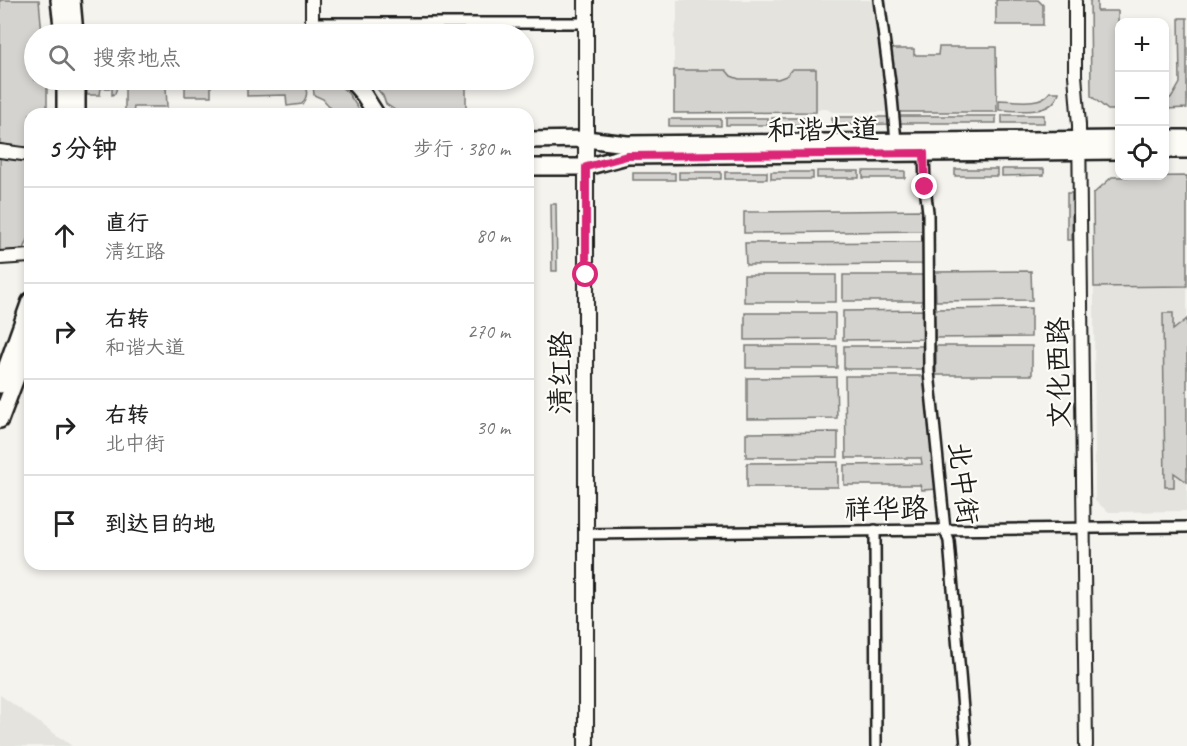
<!DOCTYPE html>
<html lang="zh">
<meta charset="utf-8">
<style>
:root{--surface:#fff;--page:#f2f2f2;--text:#222;--muted:#767676;--line:#e0e0e0}
body{margin:0;font-family:Caveat,"LXGW WenKai TC",sans-serif;background:var(--page);color:var(--text)}
.controls{position:absolute;right:18px;top:18px;display:grid;overflow:hidden;border-radius:12px;box-shadow:0 3px 9px #0003}
.controls button{width:54px;height:54px;display:grid;place-items:center;padding:0;border:0;border-bottom:2px solid var(--line);background:var(--surface);color:var(--text);font:30px sans-serif}
.stop{position:absolute;width:18px;height:18px;margin:-14px;border:4px solid #db2777;border-radius:50%;background:#fff}
.stop.end{background:#db2777;border-color:#fff;box-shadow:0 2px 6px #0008}
.list{margin:0;padding:0;list-style:none}
h2{display:flex;justify-content:space-between;align-items:center;height:78px;margin:0;padding:0 24px;font-size:26px}
h2 small{font-size:20px;font-weight:400;color:var(--muted)}
.list li{display:grid;grid-template-columns:39px 1fr auto;gap:18px;align-items:center;box-sizing:border-box;height:96px;padding:0 24px;border-top:2px solid var(--line)}
.list b{display:block;font-size:22px;white-space:nowrap}
.list p{margin:0;font-size:20px;white-space:nowrap;color:var(--muted)}
.list em{font-size:20px;font-style:normal;color:var(--muted)}
.icon{flex:none;width:33px;height:33px;fill:none;stroke:currentColor;stroke-width:2;stroke-linecap:round;stroke-linejoin:round}
.map{position:relative;flex:none;width:1187px;height:746px;overflow:hidden}
.search{position:absolute;background:var(--surface);box-shadow:0 3px 9px #0003;left:24px;top:24px;width:510px;height:66px;display:flex;align-items:center;gap:15px;box-sizing:border-box;padding:0 21px;border-radius:33px;color:var(--muted);font-size:22px}
.panel{position:absolute;background:var(--surface);box-shadow:0 3px 9px #0003;left:24px;top:108px;width:510px;height:462px;border-radius:18px}
.map>svg:first-child{display:block}
</style>
<div class="map">
<svg width="1187" height="746" viewBox="0 0 1187 746">
<rect width="100%" height="100%" fill="#f4f3ee"/>
<filter id="ink" filterUnits="userSpaceOnUse"><feTurbulence type="fractalNoise" baseFrequency=".0167" numOctaves="2"/><feDisplacementMap in="SourceGraphic" scale="12" xChannelSelector="R" yChannelSelector="G"/><feConvolveMatrix kernelMatrix="1 2 1 2 8 2 1 2 1" color-interpolation-filters="sRGB"/></filter>
<g filter="url(#ink)">
<!-- built -->
<g fill="#e4e3de">
<path d="M677,0H874L890,112H832L827,109H818L816,112L674,113V37L677,20Z"/>
<path d="M1187,286V511L1109,512L1095,501L1094,287Z"/>
<path d="M0,695L72,746H0Z"/>
</g>
<!-- green -->
<g fill="#d4d3cf" stroke="#787876" stroke-width="1.5">
<path d="M0,0H39L42,34H34V80H47V114H30V235L24,249L0,251Z"/>
<path d="M996,0H1038L1043,5V25H996Z"/>
<path d="M1090,0H1097V11H1118L1119,110H1108L1091,96Z"/>
<path d="M1179,18H1187V108L1165,109V101L1172,97L1180,83Z"/>
<path d="M327,28L431,27L445,28L444,34H327Z"/>
<path d="M939,47H996L997,112H898L888,49H914V55H938Z"/>
<path d="M792,69H816V112L674,113V70H726L731,76L739,79H778L786,76Z"/>
<path d="M87,80H119L115,94L112,95V88H101L100,95H87Z"/>
<path d="M135,80L136,87H166L167,107H134L133,114H125V88L129,81Z"/>
<path d="M190,80V85H211V96H185V82Z"/>
<path d="M278,80C292,80 317,84 302,104L287,106L286,95L247,96V86H277Z"/>
<path d="M309,80H333L348,93L362,114H336L323,99L314,95L313,84Z"/>
<path d="M370,80H466V114H401L386,104L383,96Z"/>
<path d="M1050,92H1059C1053,117 1018,110 999,110V100C1014,100 1040,106 1050,92Z"/>
<rect x="1002" y="115" width="42" height="8"/>
<rect x="899" y="116" width="97" height="7"/>
<path d="M832,117H891V124L832,125Z"/>
<rect x="726" y="118" width="42" height="7"/>
<rect x="772" y="118" width="42" height="8"/>
<rect x="669" y="119" width="52" height="7"/>
<rect x="955" y="169" width="42" height="7"/>
<path d="M1002,169H1044V175L1002,176Z"/>
<rect x="817" y="171" width="42" height="7"/>
<rect x="863" y="171" width="42" height="7"/>
<rect x="679" y="172" width="42" height="7"/>
<rect x="725" y="172" width="42" height="7"/>
<rect x="771" y="172" width="42" height="7"/>
<rect x="633" y="173" width="42" height="7"/>
<path d="M1187,176V286L1094,287L1093,194L1112,177Z"/>
<rect x="1067" y="193" width="5" height="47"/>
<path d="M551,204H556L557,271H552Z"/>
<path d="M924,210L925,231L744,233V212Z"/>
<path d="M924,242V264L746,265L745,243Z"/>
<path d="M1031,271L1032,300L936,301L935,272Z"/>
<rect x="744" y="275" width="92" height="27"/>
<rect x="843" y="275" width="84" height="26"/>
<path d="M1031,308V337L935,338L934,309Z"/>
<path d="M926,310V339L843,340V311Z"/>
<path d="M745,313H835V339L745,340Z"/>
<path d="M1163,313H1173V330L1187,319V482L1174,473V487H1165Z"/>
<rect x="746" y="346" width="91" height="22"/>
<rect x="844" y="346" width="83" height="23"/>
<rect x="936" y="346" width="96" height="29"/>
<path d="M845,376H924L939,489L922,490L920,485H844V465L922,464L921,458H846Z"/>
<path d="M836,377L837,418L747,419V378Z"/>
<path d="M838,432V457H746V433Z"/>
<path d="M838,462V487H747V463Z"/>
</g>
<g fill="none" stroke-linecap="round" stroke-linejoin="round">
<defs>
<g id="minor">
<path d="M879,0L892,98L896,141"/>
<path d="M312,23H586"/>
<path d="M924,153L925,187L928,212L929,372L945,530L949,541L966,746"/>
<path d="M875,530L876,746"/>
<path d="M586,534L1187,527"/>
</g>
<g id="tertiary">
<path d="M312,0V34"/>
<path d="M1075,0V75L1079,125L1086,746"/>
<path d="M0,151L30,155"/>
<path d="M0,258L30,256"/>
</g>
<path id="secondary" d="M586,0V746"/>
<g id="primary">
<path d="M351,80L364,95L376,114"/>
<path d="M1164,138H1187"/>
<path d="M528,140L586,139L627,144L1120,139"/>
<path d="M1164,150H1187"/>
<path d="M528,167H586L627,156L1120,151"/>
</g>
<g id="trunk">
<path d="M59,0L63,34"/>
<path d="M72,0L75,34"/>
<path d="M65,114V80"/>
<path d="M77,114V80"/>
<path d="M0,385L30,301"/>
<path d="M0,420L30,341"/>
</g>
</defs>
<!-- minor casing -->
<use href="#minor" stroke="#1c1c1c" stroke-width="14"/>
<!-- tertiary casing -->
<use href="#tertiary" stroke="#1c1c1c" stroke-width="16"/>
<!-- secondary casing -->
<use href="#secondary" stroke="#1c1c1c" stroke-width="18"/>
<!-- primary casing -->
<use href="#primary" stroke="#1c1c1c" stroke-width="20"/>
<!-- trunk casing -->
<use href="#trunk" stroke="#1c1c1c" stroke-width="20"/>
<!-- minor -->
<use href="#minor" stroke="#fdfcf7" stroke-width="9"/>
<!-- tertiary -->
<use href="#tertiary" stroke="#fdfcf7" stroke-width="12"/>
<!-- secondary -->
<use href="#secondary" stroke="#fdfcf7" stroke-width="14"/>
<!-- primary -->
<use href="#primary" stroke="#fdfcf7" stroke-width="15"/>
<!-- trunk -->
<use href="#trunk" stroke="#fdfcf7" stroke-width="15"/>
</g>
</g>
<g fill="none" stroke-linecap="round" stroke-linejoin="round" filter="url(#ink)">
<!-- route -->
<path stroke="#db2777" stroke-width="8" d="M586,275V167L627,156L924,153L925,187"/>
</g>
<g text-anchor="middle" stroke-width="4.5" stroke-linejoin="round" paint-order="stroke">
<!-- street labels -->
<g font-size="28" fill="#1c1c1c" stroke="#fdfcf7">
<text transform="translate(823 129) rotate(-1)" y="10">和谐大道</text>
<text transform="translate(560 373) rotate(-90)" y="10">清红路</text>
<text transform="translate(1058 373) rotate(-91)" y="10">文化西路</text>
<text transform="translate(964 483) rotate(83)" y="10">北中街</text>
<text transform="translate(886 508) rotate(-1)" y="10">祥华路</text>
</g>
</g>
</svg>
<div class="controls">
<button>+</button>
<button>−</button>
<button><svg class="icon" aria-label="locate" viewBox="0 0 24 24"><circle cx="12" cy="12" r="6"/><path d="M12 2v4M12 18v4M2 12h4M18 12h4"/></svg></button>
</div>
<div class="stop" style="left:586px;top:275px"></div>
<div class="stop end" style="left:925px;top:187px"></div>
<div class="search"><svg class="icon" aria-label="search" viewBox="0 0 24 24"><circle cx="10" cy="10" r="6"/><path d="M15 15l6 6"/></svg>搜索地点</div>
<section class="panel">
<h2>5 分钟<small>步行 · 380 m</small></h2>
<ul class="list">
<li><svg class="icon" aria-label="ahead" viewBox="0 0 24 24"><path d="M12 20V5M6 11l6-6 6 6"/></svg><div><b>直行</b><p>清红路</p></div><em>80 m</em></li>
<li><svg class="icon" aria-label="right" viewBox="0 0 24 24"><path d="M7 20v-9h11M14 6l5 5-5 5"/></svg><div><b>右转</b><p>和谐大道</p></div><em>270 m</em></li>
<li><svg class="icon" aria-label="right" viewBox="0 0 24 24"><path d="M7 20v-9h11M14 6l5 5-5 5"/></svg><div><b>右转</b><p>北中街</p></div><em>30 m</em></li>
<li><svg class="icon" aria-label="arrive" viewBox="0 0 24 24"><path d="M6 21V4h12l-3 4 3 4H6"/></svg><div><b>到达目的地</b></div></li>
</ul>
</section>
</div>
